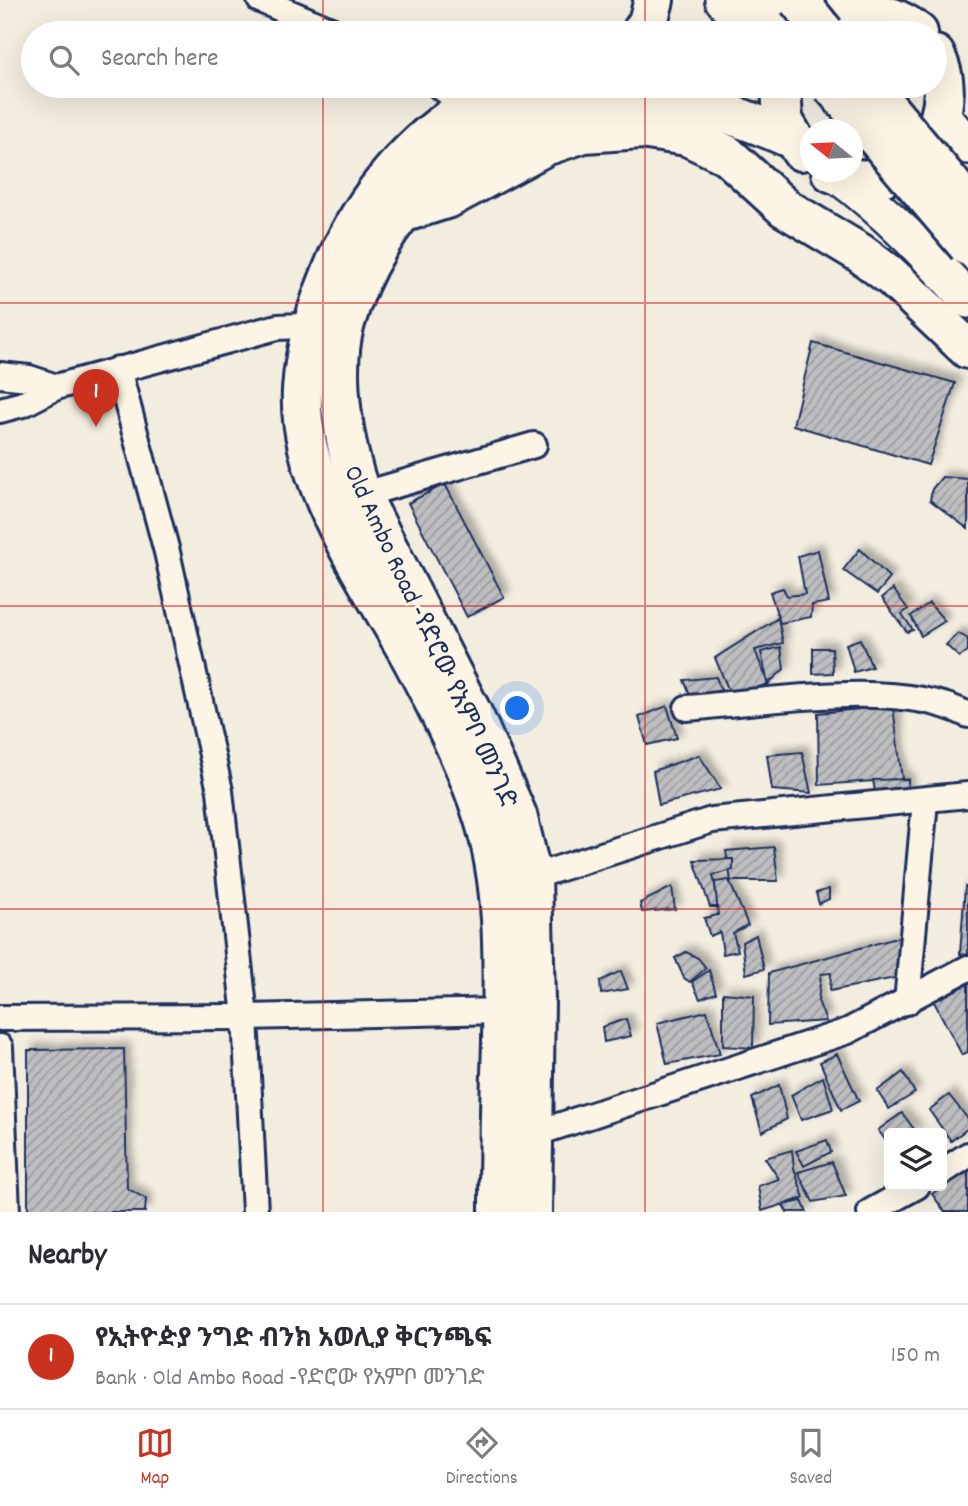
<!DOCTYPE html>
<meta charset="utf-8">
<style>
:root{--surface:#fff;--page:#f2f2f3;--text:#2b2b33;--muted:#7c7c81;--line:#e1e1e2;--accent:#c8321e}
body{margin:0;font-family:Dekko,"Noto Sans Ethiopic",sans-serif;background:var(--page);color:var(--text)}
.controls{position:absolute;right:21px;bottom:21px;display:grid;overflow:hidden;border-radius:7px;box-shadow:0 7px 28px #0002}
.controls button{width:63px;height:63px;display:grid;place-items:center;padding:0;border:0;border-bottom:2px solid var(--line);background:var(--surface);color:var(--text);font:35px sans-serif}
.compass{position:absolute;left:800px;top:119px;width:63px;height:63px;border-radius:50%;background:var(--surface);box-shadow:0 7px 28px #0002;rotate:288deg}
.you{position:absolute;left:518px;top:709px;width:24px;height:24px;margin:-18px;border:5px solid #fff;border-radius:50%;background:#1a73e8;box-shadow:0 0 0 10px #1a73e833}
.badge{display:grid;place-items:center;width:46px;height:46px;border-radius:50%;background:var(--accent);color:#fff;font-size:23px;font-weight:700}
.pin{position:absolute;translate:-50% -58px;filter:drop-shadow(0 2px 4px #0008)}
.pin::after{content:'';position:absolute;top:37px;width:24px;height:21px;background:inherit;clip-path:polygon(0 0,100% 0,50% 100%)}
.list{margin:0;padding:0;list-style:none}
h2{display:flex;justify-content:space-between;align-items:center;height:91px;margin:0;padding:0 28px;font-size:30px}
h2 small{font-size:23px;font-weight:400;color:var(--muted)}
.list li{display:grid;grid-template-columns:46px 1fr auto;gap:21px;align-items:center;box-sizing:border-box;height:105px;padding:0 28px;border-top:2px solid var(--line)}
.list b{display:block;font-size:26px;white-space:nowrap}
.list p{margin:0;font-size:23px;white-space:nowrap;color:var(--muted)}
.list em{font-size:23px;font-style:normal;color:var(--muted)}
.icon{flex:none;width:38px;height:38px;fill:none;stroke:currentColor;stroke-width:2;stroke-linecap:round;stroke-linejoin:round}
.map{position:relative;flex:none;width:968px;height:1212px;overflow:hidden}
.search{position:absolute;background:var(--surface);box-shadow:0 7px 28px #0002;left:21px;right:21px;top:21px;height:77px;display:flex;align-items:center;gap:18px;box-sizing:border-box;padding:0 24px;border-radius:38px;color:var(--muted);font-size:26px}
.sheet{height:196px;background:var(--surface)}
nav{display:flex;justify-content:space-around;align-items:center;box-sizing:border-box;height:98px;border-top:2px solid var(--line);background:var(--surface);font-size:19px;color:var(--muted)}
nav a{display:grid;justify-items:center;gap:4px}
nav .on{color:var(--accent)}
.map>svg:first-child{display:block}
</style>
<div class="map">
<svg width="968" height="1212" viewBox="0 0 968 1212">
<defs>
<pattern id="building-hatch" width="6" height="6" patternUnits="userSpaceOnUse" patternTransform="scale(1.75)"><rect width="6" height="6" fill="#bebec0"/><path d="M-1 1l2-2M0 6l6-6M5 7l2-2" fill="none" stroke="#9a9b9f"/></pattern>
<filter id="shadow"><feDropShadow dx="6" dy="-6" stdDeviation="3.5" flood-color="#0004"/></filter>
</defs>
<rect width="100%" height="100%" fill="#f3ede0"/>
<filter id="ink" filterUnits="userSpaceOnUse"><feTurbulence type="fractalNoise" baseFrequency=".0143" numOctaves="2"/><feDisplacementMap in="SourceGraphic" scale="14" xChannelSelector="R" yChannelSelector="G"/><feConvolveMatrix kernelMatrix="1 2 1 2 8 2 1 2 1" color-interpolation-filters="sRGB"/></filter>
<g filter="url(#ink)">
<!-- building -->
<g fill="url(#building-hatch)" stroke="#1b2f5e" stroke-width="2" filter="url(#shadow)">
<path d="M813,343L955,383L928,465L793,425Z"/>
<path d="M942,477L968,479V529L930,500L932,489Z"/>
<path d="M445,484L504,597L467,617L408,503Z"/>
<path d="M860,549L890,578L877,594L843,570Z"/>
<path d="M818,550L829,602L812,605L811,617L780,623L770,592L783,588L787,596L805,594L798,556Z"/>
<path d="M893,589L908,609L902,614L913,630L907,632L882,598Z"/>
<path d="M929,603L945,621L921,636L911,616Z"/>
<path d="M778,618L783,643L755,650L768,684L731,696L715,658Z"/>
<path d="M958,633L968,639V652L959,657L946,645Z"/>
<path d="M860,639L872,667L854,672L846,644Z"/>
<path d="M781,647L784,669L768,684L761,652Z"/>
<path d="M813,648H832L833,673L813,674Z"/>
<path d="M716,677L721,690L693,702L684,680Z"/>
<path d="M667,706L677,738L647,745L639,717Z"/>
<path d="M893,706L902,779L819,785L818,713Z"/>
<path d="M802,752L811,793L772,790L767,755Z"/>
<path d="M699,755L721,789L659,805L653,771Z"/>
<path d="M908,779V793L876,797L873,780Z"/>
<path d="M774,847L778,881H731L726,851Z"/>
<path d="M733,859V870L713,875L719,907H710L694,860Z"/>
<path d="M729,880L748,925L733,933L738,951L723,954L720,932L710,936L704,918L718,915L715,882Z"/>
<path d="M965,886L968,887V955L960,954Z"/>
<path d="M672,887L675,909L642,912L640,903Z"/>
<path d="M829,889V899L819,904L816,893Z"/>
<path d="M756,935L764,969L746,974L742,942Z"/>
<path d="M900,937V977L830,991L831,973L821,974L818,1001L826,1021L768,1025L769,973Z"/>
<path d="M686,952L698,958L706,968L690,982L684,978L675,958Z"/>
<path d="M709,970L716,993L700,999L692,982Z"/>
<path d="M621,971L628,989L601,994L600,981Z"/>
<path d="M968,982V1052L962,1055L933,1000Z"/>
<path d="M723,993L754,996L753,1048L723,1046Z"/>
<path d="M707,1011L720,1054L667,1064L657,1023Z"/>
<path d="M626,1019L631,1036L604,1042L602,1027Z"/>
<path d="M124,1049L127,1188L146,1199L145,1212H28V1050Z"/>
<path d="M837,1054L859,1101L841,1110L820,1062Z"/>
<path d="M903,1072L915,1093L889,1109L877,1091Z"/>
<path d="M823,1077L833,1109L801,1120L791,1095Z"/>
<path d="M779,1085L787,1119L762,1132L752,1098Z"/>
<path d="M949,1095L968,1119V1128L951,1141L929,1110Z"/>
<path d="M902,1113L917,1133H889V1145L878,1130Z"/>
<path d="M827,1140L831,1152L804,1166L796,1151Z"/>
<path d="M792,1150L794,1168L804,1198L762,1211L758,1186L779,1179L765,1158Z"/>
<path d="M832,1162L846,1196L813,1202L798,1172Z"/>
<path d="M968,1168V1212H945L932,1194Z"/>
<path d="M802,1201L807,1212H787L783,1205Z"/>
</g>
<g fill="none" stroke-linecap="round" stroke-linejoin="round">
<defs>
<g id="street">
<path d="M260,0L338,33"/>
<path d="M439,86L468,107"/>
<path d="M118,369L167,552L220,791L245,1017L255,1212"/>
<path d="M0,375L29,378L56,387L277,327L327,325"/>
<path d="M0,410L23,404L56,387"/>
<path d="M361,495L534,445"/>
<path d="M687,708C765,702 899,678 968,715"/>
<path d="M532,877L712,820L968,795"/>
<path d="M907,1002L925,801"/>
<path d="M0,1018L245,1017L502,1011"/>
<path d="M0,1047L7,1212"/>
<path d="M534,1134L848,1031L968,968"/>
<path d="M942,1172L968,1155"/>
<path d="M870,1212L917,1186"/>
</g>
<g id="secondary">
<path d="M723,0L752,33"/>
<path d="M943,117L968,146"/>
<path d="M837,175C887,212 927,254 968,300"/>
</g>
<g id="primary">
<path d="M641,33L648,22L654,0"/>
<path d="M808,33C840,6 885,6 918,33"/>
<path d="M781,86L783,120L801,151"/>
<path d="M831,172C902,205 968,120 935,55"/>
<path d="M402,213L449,198L545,146L584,133L641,129L687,136L727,155L785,208L860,253L892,277L968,349"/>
<path d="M499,1212C499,1155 500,1098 502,1042C503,967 506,888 483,816C466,763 439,710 413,661C370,582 297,483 302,390C305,342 319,301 338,257C365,197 411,141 468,107C483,98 499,93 514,86"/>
<path d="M532,1212L535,1001L532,877L517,815L475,719L361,495C344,449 331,371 345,323C375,217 467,122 576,102C652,87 724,108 792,139"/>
</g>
<path id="highway" d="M761,0L787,33"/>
</defs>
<!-- street casing -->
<use href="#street" stroke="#1b2f5e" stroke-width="30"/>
<!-- secondary casing -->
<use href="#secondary" stroke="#1b2f5e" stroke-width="40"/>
<!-- primary casing -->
<use href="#primary" stroke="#1b2f5e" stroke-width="44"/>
<!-- highway casing -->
<use href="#highway" stroke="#1b2f5e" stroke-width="44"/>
<!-- street -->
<use href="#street" stroke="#fcf5e5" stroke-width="24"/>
<!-- secondary -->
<use href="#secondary" stroke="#fcf5e5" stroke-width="35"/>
<!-- primary -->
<use href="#primary" stroke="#fcf5e5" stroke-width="38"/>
<!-- highway -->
<use href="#highway" stroke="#fcf5e5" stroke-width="38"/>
<defs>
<g id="highway-bridge">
<path d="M798,0L825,33"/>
<path d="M832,86L968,246"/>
<path d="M869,86L968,204"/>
</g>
</defs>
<!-- highway-bridge casing -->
<use href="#highway-bridge" stroke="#1b2f5e" stroke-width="44" stroke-linecap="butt"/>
<!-- highway-bridge -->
<use href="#highway-bridge" stroke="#fcf5e5" stroke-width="38"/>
</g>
</g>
<!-- grid -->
<path fill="none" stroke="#d62828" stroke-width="2" stroke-opacity="0.55" d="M323,0V33M645,0V33M323,86V1212M645,86V1212M0,303H968M0,606H968M0,909H968"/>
<g text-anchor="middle" stroke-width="6" stroke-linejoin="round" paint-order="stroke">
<!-- street labels -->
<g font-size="26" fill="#1b2f5e" stroke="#fcf5e5">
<text transform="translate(432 636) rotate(65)" y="9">Old Ambo Road -የድሮው የአምቦ መንገድ</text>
</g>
</g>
</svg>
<div class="controls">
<button><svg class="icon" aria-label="layers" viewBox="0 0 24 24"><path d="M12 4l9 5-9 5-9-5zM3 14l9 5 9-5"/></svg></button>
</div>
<svg class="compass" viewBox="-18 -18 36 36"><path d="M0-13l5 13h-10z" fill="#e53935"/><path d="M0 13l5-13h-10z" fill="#7c7c81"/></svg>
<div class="you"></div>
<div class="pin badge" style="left:96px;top:427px">1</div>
<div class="search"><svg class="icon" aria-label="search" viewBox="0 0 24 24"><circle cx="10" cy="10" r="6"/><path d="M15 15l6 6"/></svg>Search here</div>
</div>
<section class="sheet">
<h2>Nearby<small></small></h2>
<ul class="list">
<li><span class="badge">1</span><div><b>የኢትዮዽያ ንግድ ብንክ አወሊያ ቅርንጫፍ</b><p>Bank · Old Ambo Road -የድሮው የአምቦ መንገድ</p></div><em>150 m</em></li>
</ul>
</section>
<nav>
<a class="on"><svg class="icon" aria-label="map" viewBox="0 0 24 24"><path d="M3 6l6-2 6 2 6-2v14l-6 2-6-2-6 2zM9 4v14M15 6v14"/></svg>Map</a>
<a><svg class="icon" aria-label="directions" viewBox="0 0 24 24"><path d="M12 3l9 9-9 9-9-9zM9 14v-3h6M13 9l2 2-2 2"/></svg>Directions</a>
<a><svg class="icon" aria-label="saved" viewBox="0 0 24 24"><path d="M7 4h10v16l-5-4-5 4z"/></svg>Saved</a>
</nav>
